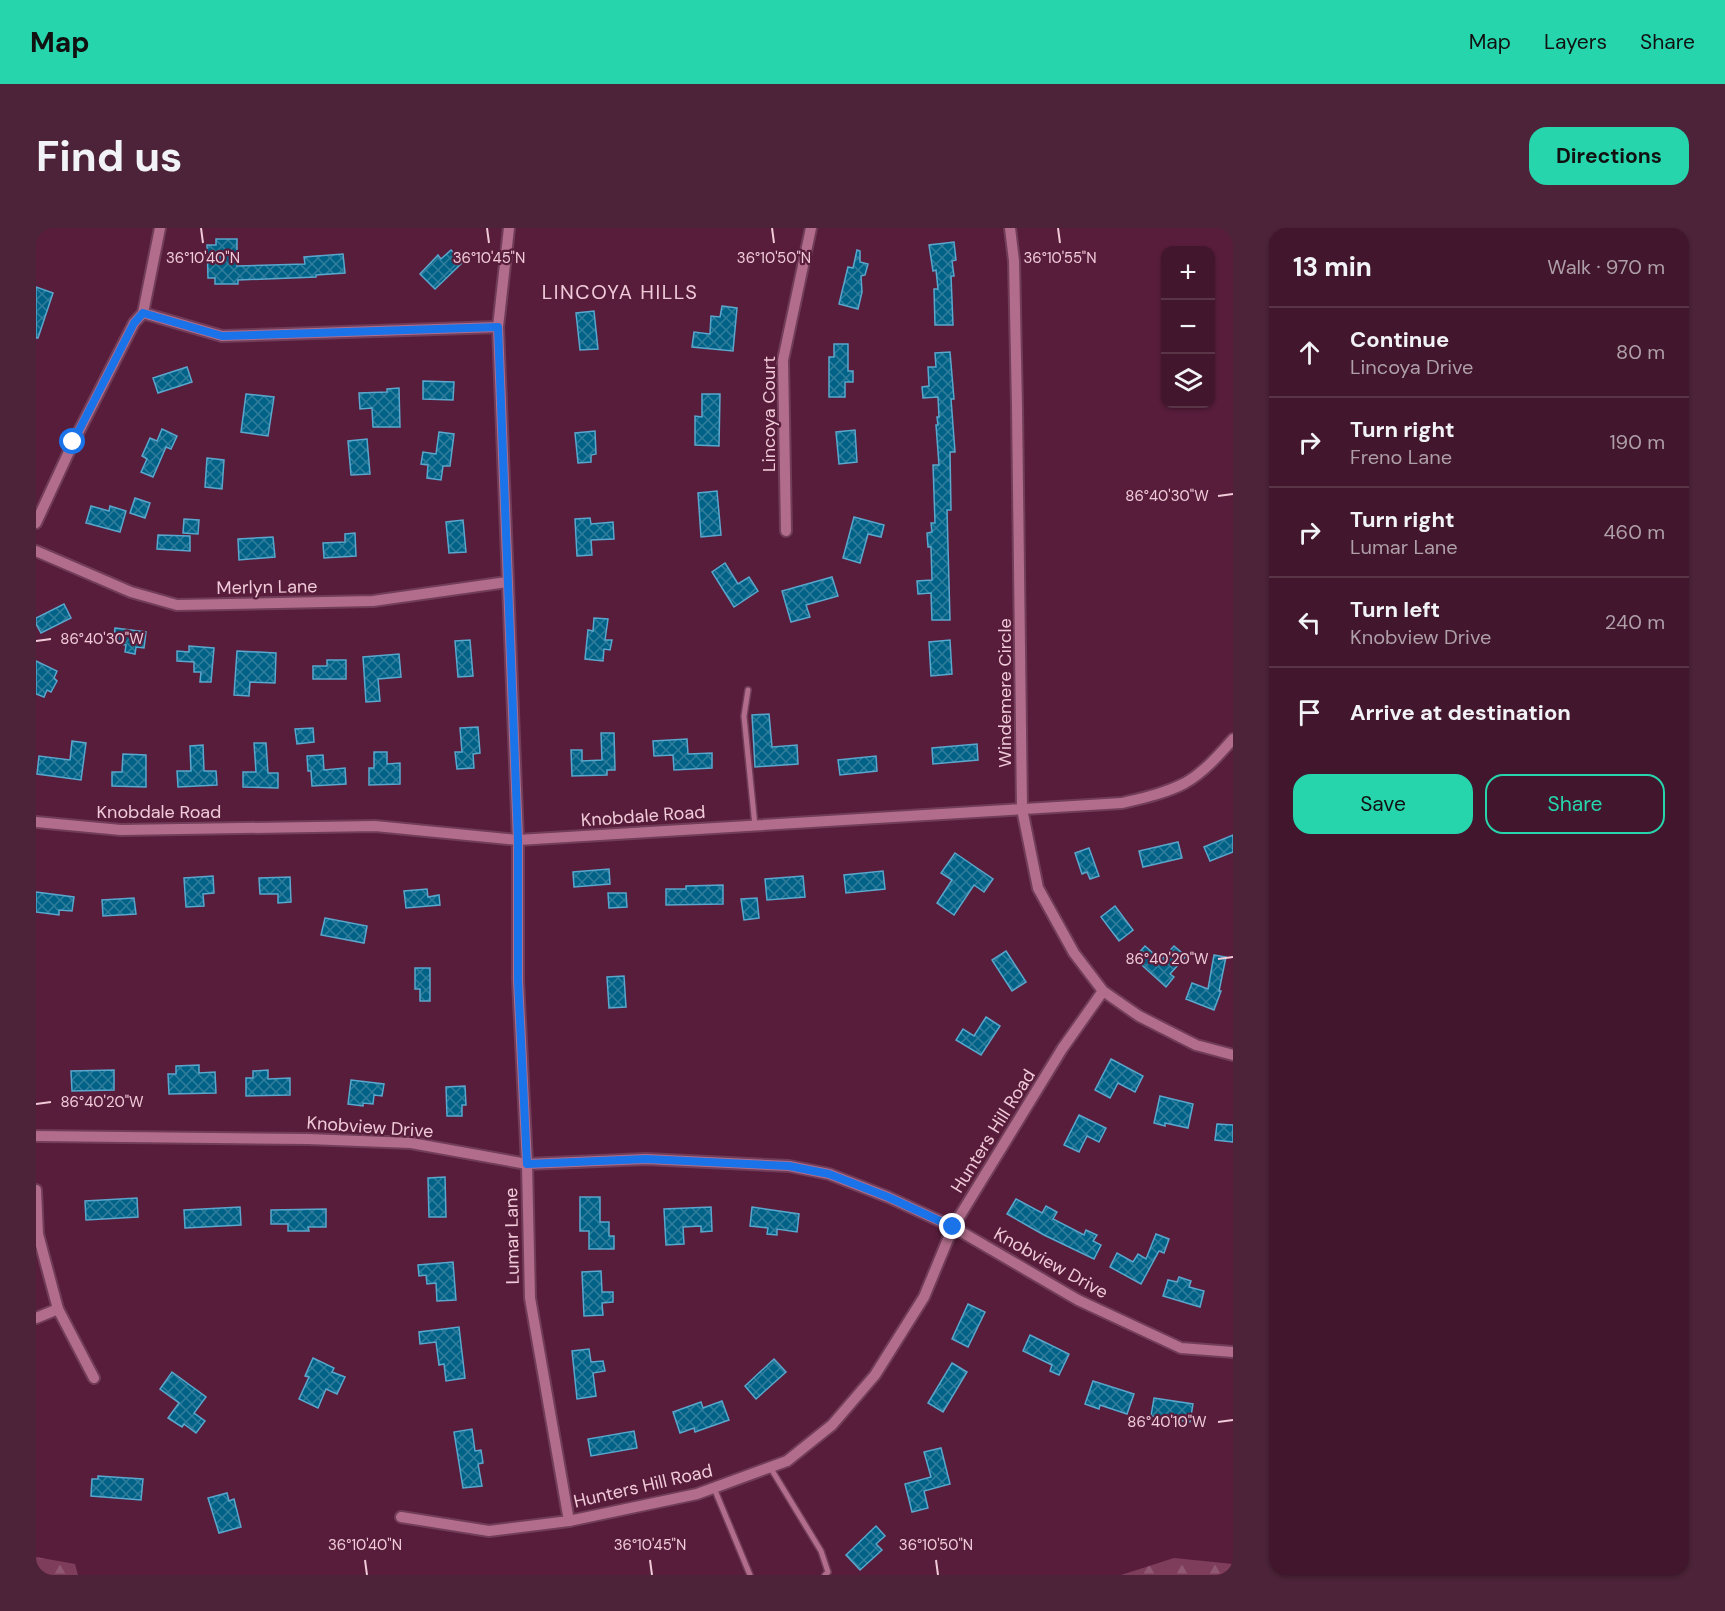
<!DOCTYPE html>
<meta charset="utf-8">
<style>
:root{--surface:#42162c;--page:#4c2338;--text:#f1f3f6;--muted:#ae9fa9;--line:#5a3548;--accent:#27d5ad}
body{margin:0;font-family:"DM Sans",sans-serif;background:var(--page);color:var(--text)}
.controls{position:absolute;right:18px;top:18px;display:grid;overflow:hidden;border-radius:12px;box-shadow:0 2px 4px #0004}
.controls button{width:54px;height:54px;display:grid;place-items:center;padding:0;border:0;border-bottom:2px solid var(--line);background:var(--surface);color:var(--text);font:30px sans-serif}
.stop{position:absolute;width:18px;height:18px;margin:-14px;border:4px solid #1a73e8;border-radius:50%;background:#fff}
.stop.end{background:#1a73e8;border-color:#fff;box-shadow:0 2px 6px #0008}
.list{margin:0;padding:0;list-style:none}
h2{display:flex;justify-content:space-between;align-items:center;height:78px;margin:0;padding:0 24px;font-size:26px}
h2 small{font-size:20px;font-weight:400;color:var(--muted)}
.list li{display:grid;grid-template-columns:39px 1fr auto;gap:18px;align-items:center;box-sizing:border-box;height:90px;padding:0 24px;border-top:2px solid var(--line)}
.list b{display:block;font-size:22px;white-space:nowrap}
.list p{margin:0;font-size:20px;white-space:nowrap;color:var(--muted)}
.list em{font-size:20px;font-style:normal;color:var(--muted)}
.actions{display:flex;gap:12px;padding:18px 24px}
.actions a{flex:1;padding:14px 0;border:2px solid var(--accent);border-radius:18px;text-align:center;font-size:21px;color:var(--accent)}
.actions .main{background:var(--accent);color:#111}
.icon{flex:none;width:33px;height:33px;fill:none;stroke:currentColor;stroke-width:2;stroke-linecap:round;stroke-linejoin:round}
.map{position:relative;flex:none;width:1197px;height:1347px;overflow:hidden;border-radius:18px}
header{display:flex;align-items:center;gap:36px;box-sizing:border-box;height:84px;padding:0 30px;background:var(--accent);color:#111}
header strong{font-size:28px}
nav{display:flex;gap:33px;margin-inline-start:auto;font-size:21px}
.intro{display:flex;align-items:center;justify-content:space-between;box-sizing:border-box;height:144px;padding:0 36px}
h1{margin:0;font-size:42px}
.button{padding:15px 27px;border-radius:18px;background:var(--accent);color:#111;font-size:21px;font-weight:700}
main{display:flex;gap:36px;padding:0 36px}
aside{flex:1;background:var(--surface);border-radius:18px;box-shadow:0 2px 4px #0004}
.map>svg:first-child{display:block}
</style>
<header>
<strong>Map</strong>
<nav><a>Map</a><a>Layers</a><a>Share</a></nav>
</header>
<div class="intro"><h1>Find us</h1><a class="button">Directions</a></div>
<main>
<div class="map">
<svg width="1197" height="1347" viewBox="0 0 1197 1347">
<defs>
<pattern id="forest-firs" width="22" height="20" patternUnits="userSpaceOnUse" patternTransform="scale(1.5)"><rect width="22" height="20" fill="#7f3d5c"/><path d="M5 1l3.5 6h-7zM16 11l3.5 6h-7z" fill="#915873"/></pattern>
<pattern id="building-cross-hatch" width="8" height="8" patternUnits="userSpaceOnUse" patternTransform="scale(1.5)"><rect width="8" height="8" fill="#006286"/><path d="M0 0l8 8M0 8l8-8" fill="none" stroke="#327e9c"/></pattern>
</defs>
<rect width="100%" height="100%" fill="#581d3b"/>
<!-- forest -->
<g fill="url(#forest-firs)">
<path d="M0,1329L39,1336L42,1347H0Z"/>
<path d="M1138,1330L1197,1336V1347H1085Z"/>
</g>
<!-- building -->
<g fill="url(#building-cross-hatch)" stroke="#5aa6cc" stroke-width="1.5">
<path d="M180,11H201V38L269,36L268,29L307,26L309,45L280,47V49L202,52V56H179V50H172L171,17H180Z"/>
<path d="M918,14L920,32L916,33L918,48H915L917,97H899L898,61H902L900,42L897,43L893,17Z"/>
<path d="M415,22L427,34L399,61L384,46L402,27L405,31Z"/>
<path d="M821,22L824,23V34L832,36L829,47L825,48L826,64L822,81L803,76L812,39L817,40Z"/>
<path d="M0,59L17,65L2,110H0Z"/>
<path d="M686,78L701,80L697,123L656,119L658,104L674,106L675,88L684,89Z"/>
<path d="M558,83L562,121L544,122L540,85Z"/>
<path d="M798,116H812V143H817V154H809V169H793V129H798Z"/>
<path d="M914,124L918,171H915L919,224H914L915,282H911L914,392H896L895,365L882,366L881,353L896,352L895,319H892L891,305L896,304L895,295H899L897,237H903L900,197H902L901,189H903L902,169L887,170L886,159L893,158L892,139H900L899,125Z"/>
<path d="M151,139L156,154L122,165L117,150Z"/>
<path d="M387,153L418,154L417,172L387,171Z"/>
<path d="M363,160L364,199H337L336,180L324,181L323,165L351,164V161Z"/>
<path d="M210,166L238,169L232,208L205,204Z"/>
<path d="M666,166H684L683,218L659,217V188L666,189Z"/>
<path d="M126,201L141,208L135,221L130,219L117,249L105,244L111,231L106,228L114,210L121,213Z"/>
<path d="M819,202L821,234L803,236L800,204Z"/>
<path d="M559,203L560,226L555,227V234L542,235L539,205Z"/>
<path d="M403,204L418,206L414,238H407L405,252L391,250L392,237L385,236L387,224L400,226Z"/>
<path d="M331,211L334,246L315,247L312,213Z"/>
<path d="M171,230L188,232L186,261L169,259Z"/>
<path d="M681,263L685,307L665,309L662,265Z"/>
<path d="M99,270L114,275L109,290L94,285Z"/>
<path d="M55,278L73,283L74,278L90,283L84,304L50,295Z"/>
<path d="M818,289L848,297L845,309L832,306L824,335L807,330Z"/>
<path d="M554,290L555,296L577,294L578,311L555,312L556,327L541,328L539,291Z"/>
<path d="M148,291L163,292L162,306L147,305Z"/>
<path d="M427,292L430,324L413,325L410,294Z"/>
<path d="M319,305L320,328L288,330L287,315L309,314V306Z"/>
<path d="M122,307L154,308V323L121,321Z"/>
<path d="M237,309L239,329L203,332L202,311Z"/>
<path d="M689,335L702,356L713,349L722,363L698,379L676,344Z"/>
<path d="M796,349L802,368L770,377L774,389L755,394L746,363Z"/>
<path d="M28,376L35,390L5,405L0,396V390Z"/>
<path d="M558,390L572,391L569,412H576L574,422L568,421L567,433L549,431L552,402L557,403Z"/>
<path d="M79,400L110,404L108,420L100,419L99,426L89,424L90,417L77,415Z"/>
<path d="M434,412L437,448L422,449L419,413Z"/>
<path d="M914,412L916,446L895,448L893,414Z"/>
<path d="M153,418L178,420L175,454H164L165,444H158V434L141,433V423L153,424Z"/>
<path d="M201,423L240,425L239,455L214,454L213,468L198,467Z"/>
<path d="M363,426L365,449L342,451L344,473L330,474L327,429Z"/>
<path d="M291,432H310V451H277V438H291Z"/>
<path d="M0,433L21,443L18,450L21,453L15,464L11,462L8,469L0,466Z"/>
<path d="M733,486L736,519L761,517L762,536L719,539L716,487Z"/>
<path d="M442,499L444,525L437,526L438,540L421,541L419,524H426L424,500Z"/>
<path d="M277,500L278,514L261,516L259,501Z"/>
<path d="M565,505H578L579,542H571V547L536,548L535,522H546V533L566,532Z"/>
<path d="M651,511L652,526L676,525V540L638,542L637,527L618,528L617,513Z"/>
<path d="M36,513L50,515L45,552L1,546L3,528L34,532Z"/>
<path d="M218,515H230L232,545H242V560L207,559V544H220Z"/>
<path d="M941,516L942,532L897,536L896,520Z"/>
<path d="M167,517L168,543H180L181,557L142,559L141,543H155L154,518Z"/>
<path d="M338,524H351V536L364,535V556L333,557V540H338Z"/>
<path d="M87,526L110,527V559L76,558V544H86Z"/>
<path d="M287,527L288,542L309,540L310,556L276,558L275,543H272L271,528Z"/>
<path d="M840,528L841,543L804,547L802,532Z"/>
<path d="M1197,607V624L1174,633L1168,619Z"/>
<path d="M1142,614L1146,630L1107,639L1103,623Z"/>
<path d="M1053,620L1063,648L1054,651L1051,644L1046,646L1039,625Z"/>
<path d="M919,625L957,651L948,664L938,657L918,687L901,675L916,652L905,645Z"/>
<path d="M573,641L574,656L538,659L537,644Z"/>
<path d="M847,643L849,661L810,665L808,647Z"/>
<path d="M177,648L178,665L167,666L168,678L150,679L148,650Z"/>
<path d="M767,648L769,669L731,672L729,651Z"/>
<path d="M254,649L255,674L242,675V666H224L223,650Z"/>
<path d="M687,657V676L630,677V661H650V658Z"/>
<path d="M391,661L392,669L403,667L404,677L370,680L368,663Z"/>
<path d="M0,664L38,669L36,683L23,682V687L0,684Z"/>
<path d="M572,665H590L591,679L573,680Z"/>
<path d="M98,670L100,686L67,688L66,672Z"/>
<path d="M721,670L723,690L708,692L705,671Z"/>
<path d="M1079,678L1097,702L1083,713L1065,689Z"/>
<path d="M289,690L331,698L328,715L285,707Z"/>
<path d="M1109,718L1125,732L1138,718L1150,728L1134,746L1138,749L1130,759L1098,730Z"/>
<path d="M970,723L990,754L976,763L956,732Z"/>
<path d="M1178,727L1190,729L1183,763H1185L1178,782L1150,771L1156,755L1172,761Z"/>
<path d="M379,740H394V773H384V761H379Z"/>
<path d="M588,748L590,779L573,780L571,749Z"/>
<path d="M950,789L964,798L945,827L920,812L927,801L938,808Z"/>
<path d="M1075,831L1107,848L1099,864L1082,855L1074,870L1059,862Z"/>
<path d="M163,837V845L179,844L180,865L133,866L132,846H140V838Z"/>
<path d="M78,842V862L36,863L35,843Z"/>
<path d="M232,842V851L254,850V867L210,868V850H217V843Z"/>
<path d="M315,852L348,856L346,868L338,867L337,876L327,875V878L312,876Z"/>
<path d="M429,858L430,877H426V888H411L410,859Z"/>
<path d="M1124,868L1157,876L1152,900L1129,895V898L1118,895Z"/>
<path d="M1043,887L1070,900L1063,914L1051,908L1043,924L1028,917Z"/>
<path d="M1181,896L1197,897V914L1179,912Z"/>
<path d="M409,949L410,989H393L392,950Z"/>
<path d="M544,969H564V994H573V1008H578V1021H553V1003H544Z"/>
<path d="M101,970L102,989L50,992L49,973Z"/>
<path d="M980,971L1006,985L1010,978L1021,984L1017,991L1048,1007L1050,1002L1061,1007L1057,1013L1065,1017L1058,1031L1008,1007L971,986Z"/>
<path d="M204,979L205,997L149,1000L148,982Z"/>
<path d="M675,979L676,1003L665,1004V998L647,999L648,1016L630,1017L628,981Z"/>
<path d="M716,979L763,986L761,1004L741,1001V1007L731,1006L732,1000L714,998Z"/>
<path d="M290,981V999H272L273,1003H252V996H235V982Z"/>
<path d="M1120,1006L1133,1011L1128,1025L1123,1023L1105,1056L1074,1039L1081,1025L1097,1034L1102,1026L1110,1031Z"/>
<path d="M417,1034L420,1072L401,1073L400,1055L391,1056L390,1047L383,1048L382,1037Z"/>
<path d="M565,1043L566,1064H577V1074L566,1075L567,1087L548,1088L546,1044Z"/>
<path d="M1143,1049L1155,1053L1153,1059L1168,1063L1164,1079L1127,1068L1132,1052L1141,1054Z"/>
<path d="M932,1076L949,1084L932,1119L916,1111Z"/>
<path d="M423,1099L429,1150L410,1153L408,1136L403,1137L400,1114L384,1116L383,1104Z"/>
<path d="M994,1107L1033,1126L1023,1147L1014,1143L1016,1137L987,1123Z"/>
<path d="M553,1121L555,1134L567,1133L569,1143L557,1145L560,1168L541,1171L536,1123Z"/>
<path d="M277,1130L298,1140L296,1144L309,1149L301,1166L290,1161L282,1180L263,1171L273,1149L269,1148Z"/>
<path d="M738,1131L750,1144L720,1171L709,1158Z"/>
<path d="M916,1135L931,1144L907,1184L892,1175Z"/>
<path d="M136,1144L170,1169L158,1185L169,1193L160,1205L148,1196L146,1199L132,1190L143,1175L124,1161Z"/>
<path d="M1057,1153L1098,1166L1091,1186L1064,1177L1063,1181L1049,1176Z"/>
<path d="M1118,1170L1157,1176L1154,1194L1115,1188Z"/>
<path d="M686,1173L693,1192L659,1204L658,1200L644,1205L637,1184L665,1174L667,1180Z"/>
<path d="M436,1201L439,1223L445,1222L447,1235L442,1236L446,1258L427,1260L418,1204Z"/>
<path d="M598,1203L601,1220L555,1228L552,1211Z"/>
<path d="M905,1220L914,1256L888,1263L892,1280L876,1284L869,1256L895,1249L888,1224Z"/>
<path d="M62,1248L107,1251L105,1272L55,1268L56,1251H62Z"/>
<path d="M191,1265L193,1273L198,1271L205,1299L183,1305L172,1270Z"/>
<path d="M840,1298L849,1308L840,1316L846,1322L824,1342L810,1327Z"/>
</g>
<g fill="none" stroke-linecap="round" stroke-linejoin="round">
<defs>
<g id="lane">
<path d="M712,462L708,488L719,598"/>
<path d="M734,1239L785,1323L792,1344L789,1347"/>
<path d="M678,1260L714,1347"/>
</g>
<g id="street">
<path d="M473,0L462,99L482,612V752L491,936L494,1070L533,1293"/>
<path d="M974,0L978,33L981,179L986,581L1002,660L1038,725L1067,763L1103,788L1160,817L1197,827"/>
<path d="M107,85L186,108L462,99"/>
<path d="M0,295L37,215L98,95L107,85L124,0"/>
<path d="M750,303L747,132L775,0"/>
<path d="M0,323L95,364L141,377L337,373L471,354"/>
<path d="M0,594L85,602L339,598L482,612L1086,575C1107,570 1130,565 1149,555C1167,545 1183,527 1197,511"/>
<path d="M0,908L272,911L375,915L491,936L610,931L753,938L793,946L852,969L917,999L1042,1072L1145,1120L1197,1124"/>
<path d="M0,962L2,1006L22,1081L58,1150"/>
<path d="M0,1090L22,1081"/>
<path d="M365,1289L453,1303L533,1293L661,1266L751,1233L796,1197L839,1147L888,1069L917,999L1026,821L1067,763"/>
</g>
</defs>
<!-- lane casing -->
<use href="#lane" stroke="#713d59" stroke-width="8"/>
<!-- street casing -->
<use href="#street" stroke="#713d59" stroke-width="14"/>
<!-- lane -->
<use href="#lane" stroke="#b16d8b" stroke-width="5"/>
<!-- street -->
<use href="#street" stroke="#b16d8b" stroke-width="10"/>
</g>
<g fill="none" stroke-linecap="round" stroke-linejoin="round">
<!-- route -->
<path stroke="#1a73e8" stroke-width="8" d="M37,214L98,95L107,85L186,108L462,99L482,612V752L491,936L610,931L753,938L793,946L852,969L917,999"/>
</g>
<!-- ticks -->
<path fill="none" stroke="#f0cad9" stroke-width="2" d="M165,0L167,15M451,0L453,15M736,0L738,15M1022,0L1024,15M1182,268L1197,266M0,413L15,411M1182,731L1197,729M0,876L15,874M1182,1194L1197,1192M329,1332L331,1347M614,1332L616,1347M900,1332L902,1347"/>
<g text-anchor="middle" stroke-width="4.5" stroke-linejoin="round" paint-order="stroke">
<!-- street labels -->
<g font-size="18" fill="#f0cad9" stroke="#581d3b">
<text transform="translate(733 186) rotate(-90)" y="6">Lincoya Court</text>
<text transform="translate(231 359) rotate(-1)" y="6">Merlyn Lane</text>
<text transform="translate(969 465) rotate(-90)" y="6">Windemere Circle</text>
<text x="123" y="590">Knobdale Road</text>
<text transform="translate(607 588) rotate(-4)" y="6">Knobdale Road</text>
<text transform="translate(334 899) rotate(4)" y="6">Knobview Drive</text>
<text transform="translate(957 903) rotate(-58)" y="6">Hunters Hill Road</text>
<text transform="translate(476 1008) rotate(-91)" y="6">Lumar Lane</text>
<text transform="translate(1015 1035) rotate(29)" y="6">Knobview Drive</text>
<text transform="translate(607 1258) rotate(-13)" y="6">Hunters Hill Road</text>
</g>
<!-- neighbourhood labels -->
<g font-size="20" letter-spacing="1.5" fill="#f0cad9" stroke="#581d3b">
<text x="584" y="71">LINCOYA HILLS</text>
</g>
</g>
<g font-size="15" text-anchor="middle" fill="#f0cad9" stroke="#581d3b" stroke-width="4.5" stroke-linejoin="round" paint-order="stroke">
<text x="167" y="35">36°10'40"N</text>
<text x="453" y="35">36°10'45"N</text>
<text x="738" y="35">36°10'50"N</text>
<text x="1024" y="35">36°10'55"N</text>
<text x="1131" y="273">86°40'30"W</text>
<text x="66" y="416">86°40'30"W</text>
<text x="1131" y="736">86°40'20"W</text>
<text x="66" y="879">86°40'20"W</text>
<text x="1131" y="1199">86°40'10"W</text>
<text x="329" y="1322">36°10'40"N</text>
<text x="614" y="1322">36°10'45"N</text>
<text x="900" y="1322">36°10'50"N</text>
</g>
</svg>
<div class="controls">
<button>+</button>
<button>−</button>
<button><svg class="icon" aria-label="layers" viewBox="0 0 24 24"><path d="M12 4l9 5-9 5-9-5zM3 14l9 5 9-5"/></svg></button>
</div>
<div class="stop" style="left:37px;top:214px"></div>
<div class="stop end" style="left:917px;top:999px"></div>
</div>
<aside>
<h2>13 min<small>Walk · 970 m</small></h2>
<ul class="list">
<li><svg class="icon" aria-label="ahead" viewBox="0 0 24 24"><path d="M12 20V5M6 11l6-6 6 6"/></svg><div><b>Continue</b><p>Lincoya Drive</p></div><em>80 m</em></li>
<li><svg class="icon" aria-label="right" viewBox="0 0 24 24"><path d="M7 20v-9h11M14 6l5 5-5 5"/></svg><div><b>Turn right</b><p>Freno Lane</p></div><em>190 m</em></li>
<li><svg class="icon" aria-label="right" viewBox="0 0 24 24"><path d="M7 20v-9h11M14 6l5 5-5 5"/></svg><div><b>Turn right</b><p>Lumar Lane</p></div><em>460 m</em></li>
<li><svg class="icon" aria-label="left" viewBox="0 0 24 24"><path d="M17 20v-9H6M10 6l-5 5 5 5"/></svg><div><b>Turn left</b><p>Knobview Drive</p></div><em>240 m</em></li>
<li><svg class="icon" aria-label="arrive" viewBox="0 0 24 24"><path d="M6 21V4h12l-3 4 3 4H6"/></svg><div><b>Arrive at destination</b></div></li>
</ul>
<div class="actions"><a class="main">Save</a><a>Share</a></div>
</aside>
</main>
